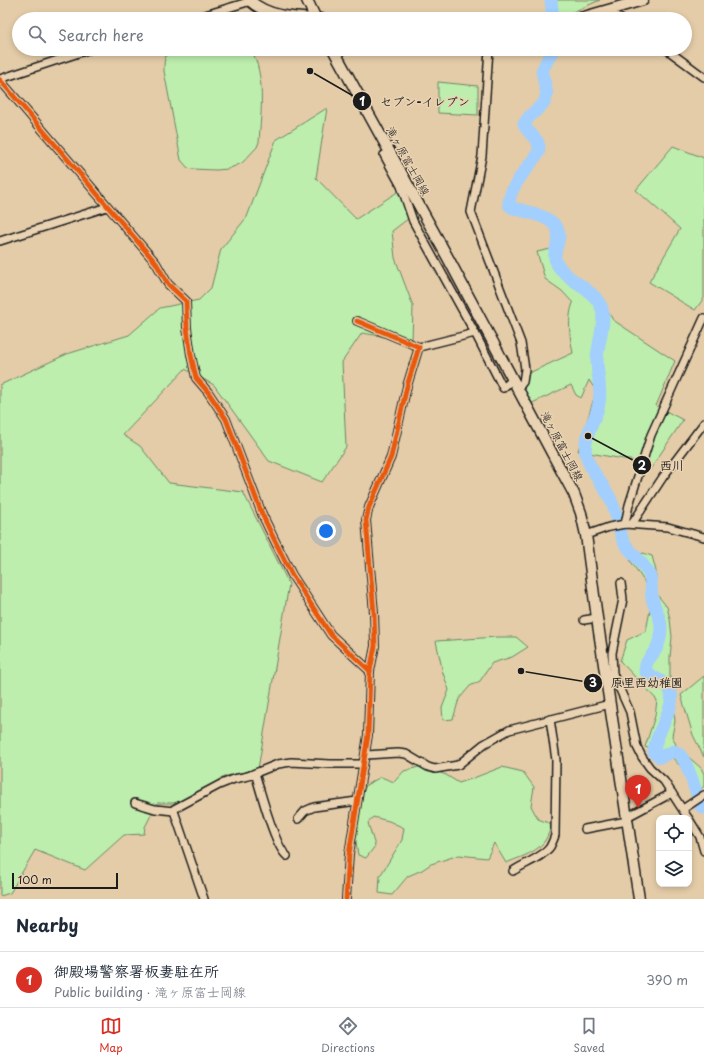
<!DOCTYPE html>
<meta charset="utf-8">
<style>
:root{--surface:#fff;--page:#f6f6f7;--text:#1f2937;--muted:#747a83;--line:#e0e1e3;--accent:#d93025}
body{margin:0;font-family:"Playpen Sans","Klee One",sans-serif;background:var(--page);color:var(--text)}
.controls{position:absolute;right:12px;bottom:12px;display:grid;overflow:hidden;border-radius:8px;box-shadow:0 2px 6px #0003}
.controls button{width:36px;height:36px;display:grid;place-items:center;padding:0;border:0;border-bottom:1px solid var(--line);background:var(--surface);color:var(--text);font:20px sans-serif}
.scale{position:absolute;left:12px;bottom:10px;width:106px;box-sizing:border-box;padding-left:4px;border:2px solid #1c1c1c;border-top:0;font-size:11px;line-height:14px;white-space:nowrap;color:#1c1c1c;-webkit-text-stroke:3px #ead3b2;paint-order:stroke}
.you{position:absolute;left:326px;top:531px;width:14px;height:14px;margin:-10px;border:3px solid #fff;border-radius:50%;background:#1a73e8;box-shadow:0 0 0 6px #1a73e833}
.badge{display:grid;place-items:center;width:26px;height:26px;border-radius:50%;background:var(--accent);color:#fff;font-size:13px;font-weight:700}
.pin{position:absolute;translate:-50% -33px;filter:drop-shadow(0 1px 2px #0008)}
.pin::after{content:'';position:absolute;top:21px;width:14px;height:12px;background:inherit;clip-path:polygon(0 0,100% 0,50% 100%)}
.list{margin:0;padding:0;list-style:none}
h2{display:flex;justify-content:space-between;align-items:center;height:52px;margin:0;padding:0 16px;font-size:17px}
h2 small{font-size:13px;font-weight:400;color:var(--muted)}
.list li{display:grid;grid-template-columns:26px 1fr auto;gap:12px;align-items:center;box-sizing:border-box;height:56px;padding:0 16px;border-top:1px solid var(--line)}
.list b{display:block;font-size:15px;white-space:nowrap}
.list p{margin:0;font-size:13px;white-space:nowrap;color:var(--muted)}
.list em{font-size:13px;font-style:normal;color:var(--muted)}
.icon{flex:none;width:22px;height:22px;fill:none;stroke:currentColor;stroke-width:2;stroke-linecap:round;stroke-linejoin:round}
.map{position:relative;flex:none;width:704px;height:899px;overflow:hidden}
.search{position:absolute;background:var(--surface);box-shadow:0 2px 6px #0003;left:12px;right:12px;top:12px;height:44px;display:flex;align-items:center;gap:10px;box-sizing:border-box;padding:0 14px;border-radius:22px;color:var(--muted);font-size:15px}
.sheet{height:108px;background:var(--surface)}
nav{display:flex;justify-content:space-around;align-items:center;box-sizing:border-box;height:56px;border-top:1px solid var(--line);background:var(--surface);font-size:11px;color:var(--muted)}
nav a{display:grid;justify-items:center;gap:2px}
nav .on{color:var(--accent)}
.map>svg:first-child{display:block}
</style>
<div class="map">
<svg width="704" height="899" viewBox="0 0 704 899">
<rect width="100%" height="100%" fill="#e4cca8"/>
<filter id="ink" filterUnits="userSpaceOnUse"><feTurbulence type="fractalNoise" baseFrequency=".025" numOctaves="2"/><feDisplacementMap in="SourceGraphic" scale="8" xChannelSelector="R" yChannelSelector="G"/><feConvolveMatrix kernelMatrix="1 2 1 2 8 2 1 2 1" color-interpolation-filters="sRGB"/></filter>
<g filter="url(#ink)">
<!-- green -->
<g fill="#bdeead" stroke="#6c8564">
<path d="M554,0H600L557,19Z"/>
<path d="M172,49H251C266,77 261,112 259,142L257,147L242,163L228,169L216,170L192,169L188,168L181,160L164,71C164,61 164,55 172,49Z"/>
<path d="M438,82L478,86V115L438,113Z"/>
<path d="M327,108L316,178L356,219L399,191L413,215L392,231L395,258L413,306L412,341L362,333L342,362L346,447L322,482L269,461L214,385L185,369L123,435L140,446L169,483L243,492L289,584L258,769L222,777L197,797L173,803H157L145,827L144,834L124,835L85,870L35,850L10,893L0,896V385L67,354L129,335L160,308L199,300L211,288L221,249L247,217L276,140Z"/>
<path d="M673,146L704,158V298L695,310L649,282L680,229L636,190Z"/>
<path d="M551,249L561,266L597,294L613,320L675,361L656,406L683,420L649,471L635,461L578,451L596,391L589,380L581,398L576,395L571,385L530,404L524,389L529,373L573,353C570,338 567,318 573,303L562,291L545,279L537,252Z"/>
<path d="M643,553L652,556L656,571L655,592L667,607L670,619L672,637L670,657V679L675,721L672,736L677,747L701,768L704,774V786L701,789L671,756L645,747L655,716L657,700L620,661L627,640L646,631L652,600L644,581L630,560Z"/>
<path d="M497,637H516L528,647L512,657L492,663L480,681L470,686L459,699L453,719L443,720L442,708L449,690L443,673L436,641Z"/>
<path d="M704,676V757L693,735L681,695Z"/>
<path d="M422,766L446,775L459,783L471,779L502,767L523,772L534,787L531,806L538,819L551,824C547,850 528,854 506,863L494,843L487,858L459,855L431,864L422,870L408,876L392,895L379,893L380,876L402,840L404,828L389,821L373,817L368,823L375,846L366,858L358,855L355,835L363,793L366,785L381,777L394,782L404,771Z"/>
</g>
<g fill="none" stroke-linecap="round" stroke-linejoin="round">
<!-- river -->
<g stroke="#a2cffd" stroke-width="13">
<path d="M551,0L553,19"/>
<path d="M553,49L542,71L547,94L544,103L529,117L524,124C528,136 543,139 538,153C529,167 508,188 509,205L513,208C529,213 565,217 558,242C556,249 553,255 556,262C566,282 595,288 602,309C606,322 597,346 597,360C597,374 602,389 599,403C597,419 582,437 586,455C590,471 604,485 611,500C616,512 618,525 622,538C627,551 643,561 649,574C652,581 651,591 652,598C654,608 661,617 661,627C661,637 659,647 652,655C647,662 646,662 645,671C651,677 664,681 668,687C681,702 654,733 654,752L660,757L674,751C686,754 692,782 697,794"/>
<path d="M701,806L704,808"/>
</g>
<defs>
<g id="street">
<path d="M607,10L621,19"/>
<path d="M192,19L251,1"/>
<path d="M489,49L482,156L471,212L521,343L525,369L523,382L517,389"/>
<path d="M666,49L704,77"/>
<path d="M0,79L91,49"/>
<path d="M0,80L156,263L168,284L186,301L187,328L191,355L196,378L208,392L226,419L262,514L274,539L292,575L331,635L370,671"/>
<path d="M384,155L401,186L413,221L475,333L503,388L512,380"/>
<path d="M0,241L107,207"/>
<path d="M419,347L475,333"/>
<path d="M625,524L629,505L651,435L704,318"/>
<path d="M632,524L663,477L704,423"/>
<path d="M586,535L609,527L625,524L668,527L704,537"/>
<path d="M584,620L597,618"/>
<path d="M613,674L612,653L623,599L621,583"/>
<path d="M606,675L613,674L630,712L637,747L642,757L650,768L664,781L688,818"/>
<path d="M366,755L398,753L406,754L428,767L435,769L458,765L484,744L509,730L610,704"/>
<path d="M255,773C260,789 275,848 287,856"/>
<path d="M135,803L155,809L174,811V809L219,785L234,779L248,776L278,764L291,762L330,764H363"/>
<path d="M683,809L704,795"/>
<path d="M174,811L204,899"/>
<path d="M627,817L672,793"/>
<path d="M298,819L305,811L314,807L357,801"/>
<path d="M689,819L700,837L704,851"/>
<path d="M585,829L627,821"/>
<path d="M513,871C523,864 543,857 550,847C552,843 554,839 555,835L556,760L550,719"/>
<path d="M346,899L349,854L368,735L370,671L375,646L374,613L366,520L369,507L391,457L407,386L419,347L357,321"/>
</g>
<g id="secondary">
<path d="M249,0C269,18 296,18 321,19"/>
<path d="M307,0L316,19"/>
<path d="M577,19L643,0"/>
<path d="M333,49L448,258L561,470L574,494L581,513L586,535L597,618L639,899"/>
</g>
</defs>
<!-- street casing -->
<use href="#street" stroke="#1c1c1c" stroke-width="10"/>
<!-- secondary casing -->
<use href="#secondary" stroke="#1c1c1c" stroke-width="13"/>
<!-- street -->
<use href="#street" stroke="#ead3b2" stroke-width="7"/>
<!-- secondary -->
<use href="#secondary" stroke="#ead3b2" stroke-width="10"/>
<defs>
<g id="cycleway">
<path d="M0,80L156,263L168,284L186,301L187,328L191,355L196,378L208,392L226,419L262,514L274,539L292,575L331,635L370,671"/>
<path d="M346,899L349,854L368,735L370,671L375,646L374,613L366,520L369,507L391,457L407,386L419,347L357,321"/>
</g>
</defs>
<!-- cycleway casing -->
<use href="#cycleway" stroke="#ead3b2" stroke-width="8"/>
<!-- cycleway -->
<use href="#cycleway" stroke="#e8590c" stroke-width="5"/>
</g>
</g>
<g text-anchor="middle" stroke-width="3" stroke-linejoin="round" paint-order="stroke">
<!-- street labels -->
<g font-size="11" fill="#1c1c1c" stroke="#ead3b2">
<text transform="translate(408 161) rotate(61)" y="4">滝ヶ原富士岡線</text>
<text transform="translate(562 446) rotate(62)" y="4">滝ヶ原富士岡線</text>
</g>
</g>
<!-- callouts -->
<path fill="none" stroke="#1c1c1c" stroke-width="1.5" d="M310 71L362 101M588 436L642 465M521 671L593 683"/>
<g fill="#1c1c1c" stroke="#ead3b2" stroke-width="1.5">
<circle cx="310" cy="71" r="4"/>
<circle cx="588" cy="436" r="4"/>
<circle cx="521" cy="671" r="4"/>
<circle cx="362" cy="101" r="10"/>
<circle cx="642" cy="465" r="10"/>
<circle cx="593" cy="683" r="10"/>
</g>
<g font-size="12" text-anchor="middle" font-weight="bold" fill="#fff">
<text x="362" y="106">1</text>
<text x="642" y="470">2</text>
<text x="593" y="687">3</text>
</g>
<g font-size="12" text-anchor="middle" font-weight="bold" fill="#1c1c1c" stroke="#ead3b2" stroke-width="3" stroke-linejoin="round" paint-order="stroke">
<text x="425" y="106">セブン-イレブン</text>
<text x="672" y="470">西川</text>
<text x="647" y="687">原里西幼稚園</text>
</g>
</svg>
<div class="controls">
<button><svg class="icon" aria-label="locate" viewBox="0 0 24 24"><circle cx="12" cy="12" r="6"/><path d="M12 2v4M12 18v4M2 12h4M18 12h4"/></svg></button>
<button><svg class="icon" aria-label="layers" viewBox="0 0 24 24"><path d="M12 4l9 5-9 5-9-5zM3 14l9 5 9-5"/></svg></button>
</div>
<div class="scale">100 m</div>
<div class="you"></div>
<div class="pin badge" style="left:638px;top:808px">1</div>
<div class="search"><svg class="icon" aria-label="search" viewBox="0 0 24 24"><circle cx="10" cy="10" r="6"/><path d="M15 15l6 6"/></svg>Search here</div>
</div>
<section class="sheet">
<h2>Nearby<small></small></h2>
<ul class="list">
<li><span class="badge">1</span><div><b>御殿場警察署板妻駐在所</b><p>Public building · 滝ヶ原富士岡線</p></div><em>390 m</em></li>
</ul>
</section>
<nav>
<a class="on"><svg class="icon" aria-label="map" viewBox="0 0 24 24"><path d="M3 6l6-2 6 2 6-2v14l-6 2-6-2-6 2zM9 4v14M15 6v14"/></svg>Map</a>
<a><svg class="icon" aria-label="directions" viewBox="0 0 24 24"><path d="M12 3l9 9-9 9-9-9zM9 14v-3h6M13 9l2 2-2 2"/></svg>Directions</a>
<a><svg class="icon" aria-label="saved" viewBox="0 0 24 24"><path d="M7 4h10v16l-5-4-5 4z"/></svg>Saved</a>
</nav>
